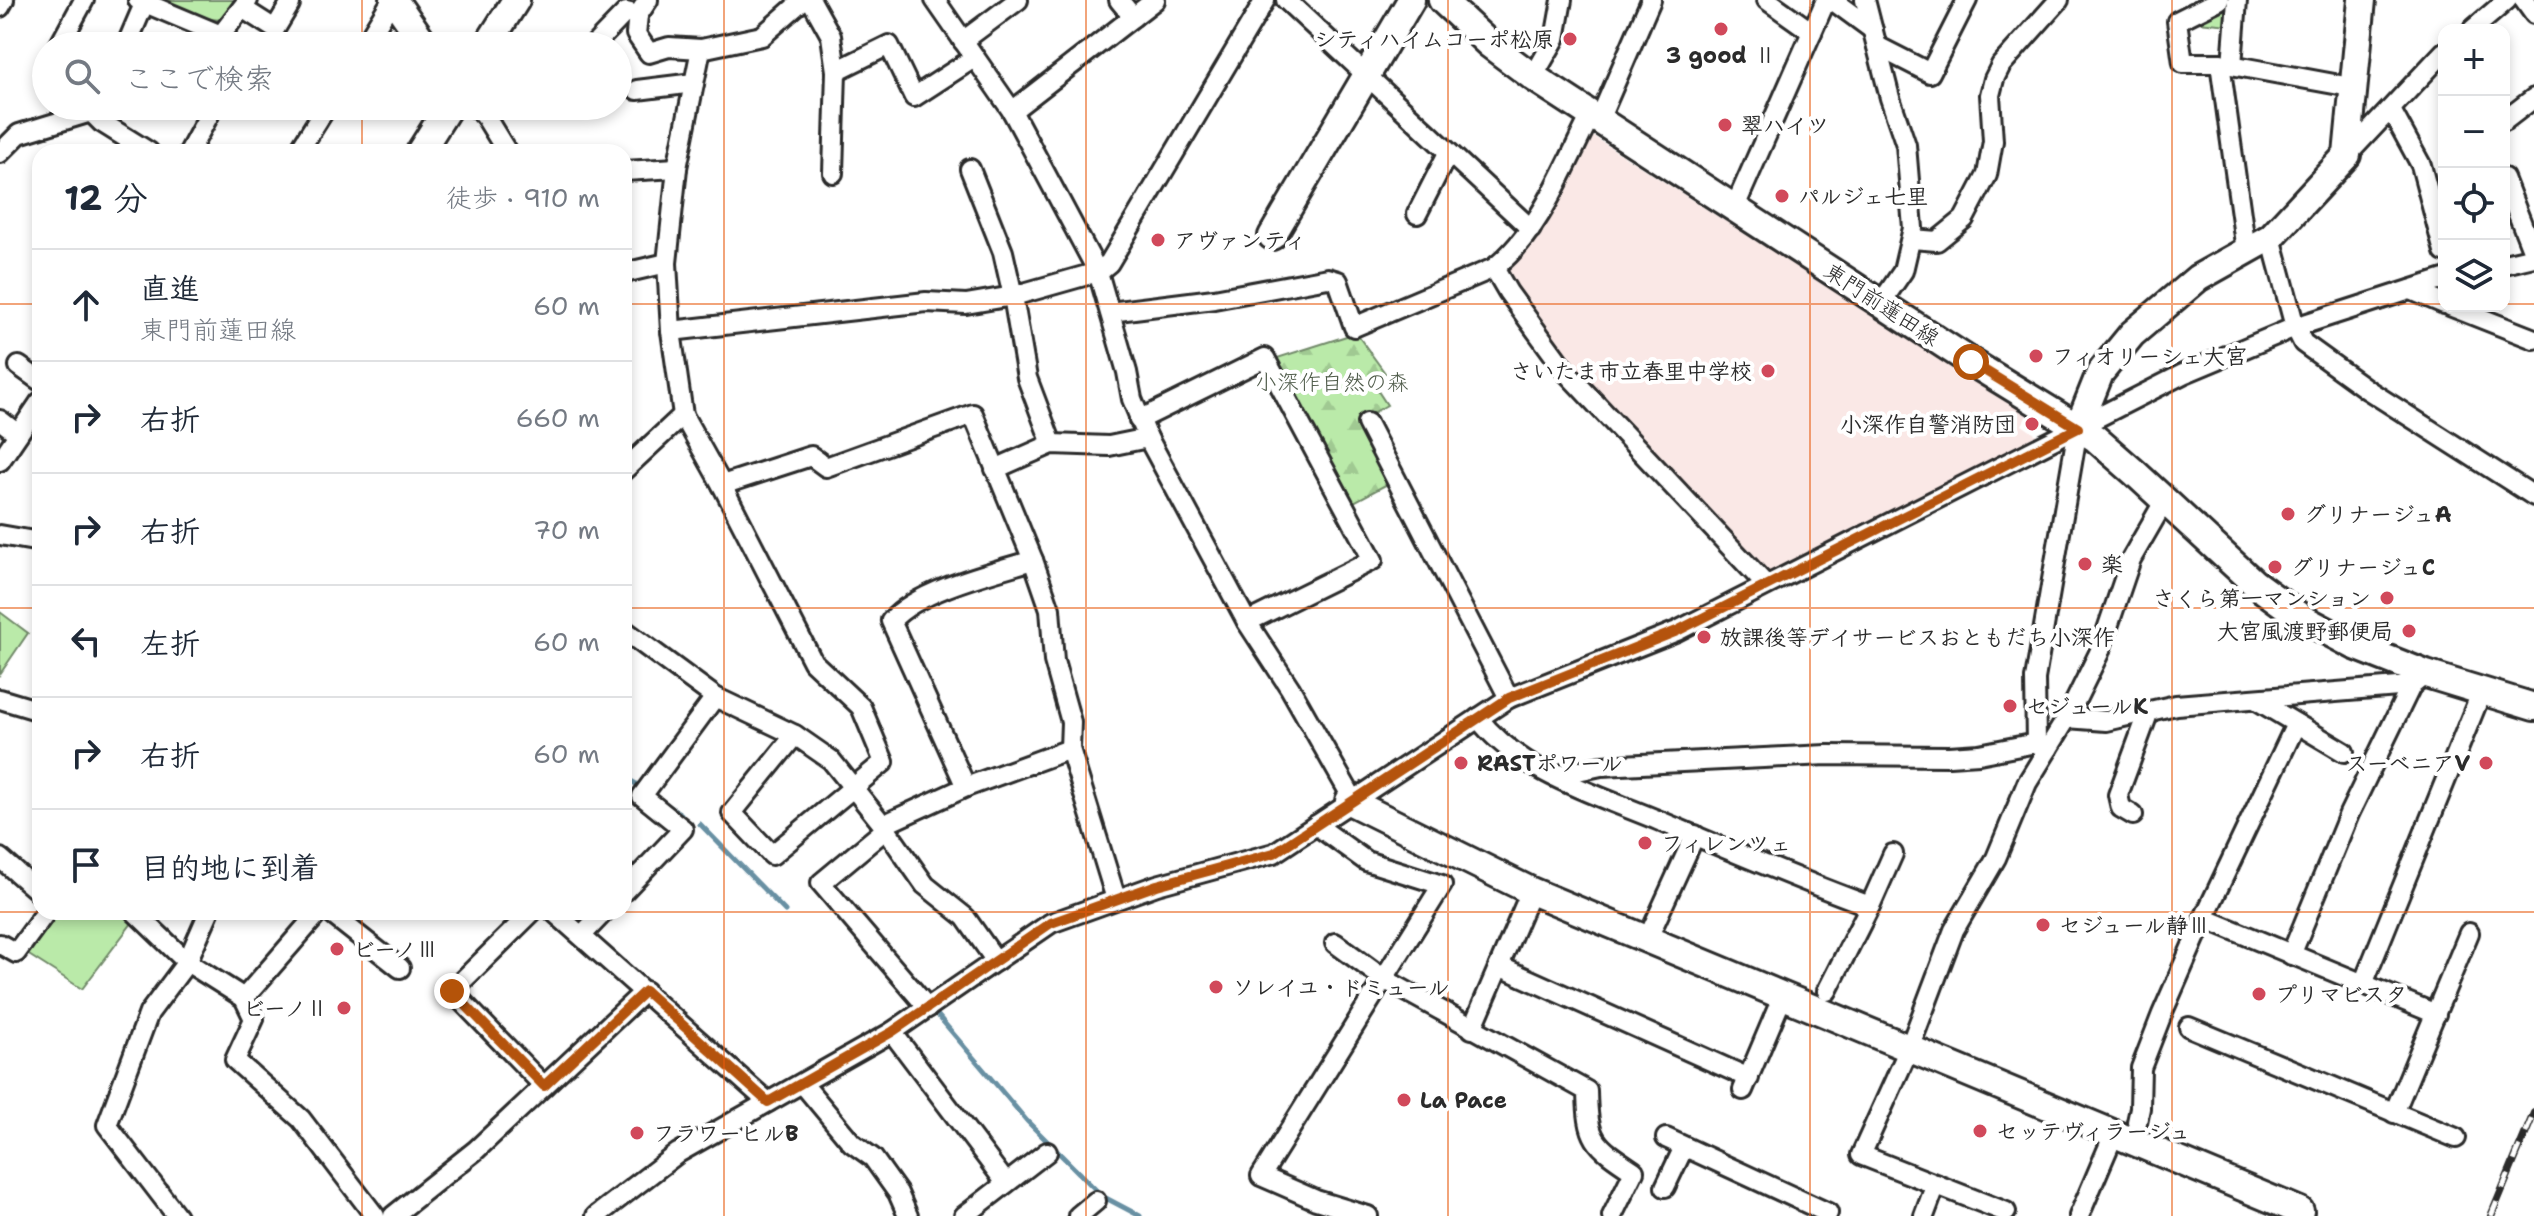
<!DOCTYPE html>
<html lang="ja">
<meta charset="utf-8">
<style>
:root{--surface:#fff;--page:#f6f6f7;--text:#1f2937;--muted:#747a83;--line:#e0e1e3}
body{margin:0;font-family:"Shantell Sans","Klee One",sans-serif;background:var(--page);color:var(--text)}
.controls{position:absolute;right:24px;top:24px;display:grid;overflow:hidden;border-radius:16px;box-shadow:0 4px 12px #0003}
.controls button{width:72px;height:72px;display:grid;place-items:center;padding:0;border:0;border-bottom:2px solid var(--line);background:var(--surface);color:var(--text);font:40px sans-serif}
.stop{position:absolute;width:24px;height:24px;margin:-18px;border:6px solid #b45309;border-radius:50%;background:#fff}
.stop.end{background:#b45309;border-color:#fff;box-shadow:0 2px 8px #0008}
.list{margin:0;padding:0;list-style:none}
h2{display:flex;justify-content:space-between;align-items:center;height:104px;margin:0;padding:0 32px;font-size:34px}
h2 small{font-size:26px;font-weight:400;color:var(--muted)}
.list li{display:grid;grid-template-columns:52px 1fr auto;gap:24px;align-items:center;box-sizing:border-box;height:112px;padding:0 32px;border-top:2px solid var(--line)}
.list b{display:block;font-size:30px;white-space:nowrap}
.list p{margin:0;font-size:26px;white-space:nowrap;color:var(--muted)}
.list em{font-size:26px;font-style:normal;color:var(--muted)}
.icon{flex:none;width:44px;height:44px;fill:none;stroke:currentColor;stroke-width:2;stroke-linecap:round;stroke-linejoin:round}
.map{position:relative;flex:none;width:2534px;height:1216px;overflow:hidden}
.search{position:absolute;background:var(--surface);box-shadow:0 4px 12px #0003;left:32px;top:32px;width:600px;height:88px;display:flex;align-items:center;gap:20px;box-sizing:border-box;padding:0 28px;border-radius:44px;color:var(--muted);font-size:30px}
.panel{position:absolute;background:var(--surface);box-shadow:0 4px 12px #0003;left:32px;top:144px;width:600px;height:776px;border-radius:24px}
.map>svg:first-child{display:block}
</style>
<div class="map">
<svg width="2534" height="1216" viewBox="0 0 2534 1216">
<defs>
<pattern id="forest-firs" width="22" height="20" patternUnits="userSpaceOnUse" patternTransform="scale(2)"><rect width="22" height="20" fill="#baeaa9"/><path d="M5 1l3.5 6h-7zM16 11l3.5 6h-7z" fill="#a0c992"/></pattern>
</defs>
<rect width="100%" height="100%" fill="#fff"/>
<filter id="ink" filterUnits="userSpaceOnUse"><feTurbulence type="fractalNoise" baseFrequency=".0125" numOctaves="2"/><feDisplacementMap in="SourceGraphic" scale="16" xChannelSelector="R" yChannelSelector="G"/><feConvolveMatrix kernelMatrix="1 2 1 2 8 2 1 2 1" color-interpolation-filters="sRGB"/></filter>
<g filter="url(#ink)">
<!-- built -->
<path fill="#fae8e6" d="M1591,135L2027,415L2022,425L2038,436L1765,574L1616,416L1540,326L1503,272Z"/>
<!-- forest -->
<path fill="url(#forest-firs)" stroke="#728a6a" stroke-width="2" d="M1356,333L1385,373L1372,382L1387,405L1359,421L1393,481L1354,502L1274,359Z"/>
<!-- park -->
<g fill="#baeaa9" stroke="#728a6a" stroke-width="2">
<path d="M162,0H241C236,6 232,17 224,19C211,23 173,7 162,0Z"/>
<path d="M2227,1L2232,4L2230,25L2187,21Z"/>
<path d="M0,612L28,633L0,674Z"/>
<path d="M50,912H129L135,919L82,989L21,950Z"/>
</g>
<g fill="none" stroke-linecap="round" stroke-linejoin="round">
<!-- stream -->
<g stroke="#6890a3" stroke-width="5">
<path d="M624,777L643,788"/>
<path d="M663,802L681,814"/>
<path d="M700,824L785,911"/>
<path d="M934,1011L1027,1121L1102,1196L1140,1216"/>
</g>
<defs>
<g id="street">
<path d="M138,0L221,35"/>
<path d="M811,0L831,36L836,71L833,173"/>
<path d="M935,0L1012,111L1098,272L1127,372L1132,399L1148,438L1247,622L1290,688L1353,799"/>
<path d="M1119,0L1133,17"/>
<path d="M1286,0L1531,229"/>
<path d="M1767,0L1812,32"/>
<path d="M1832,0L1873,30"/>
<path d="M1865,0L1890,98L1906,145L1913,228L1903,271L1881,303"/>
<path d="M2219,0L2177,21L2183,63H2220L2356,88"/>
<path d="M2524,0L2534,14"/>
<path d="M0,7L4,0"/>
<path d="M242,8L275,29L290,4"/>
<path d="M638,15L636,34L649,53L669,47L701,49L762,36L803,0"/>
<path d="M2472,30L2507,0"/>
<path d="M963,41L1018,0"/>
<path d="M59,46L84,0"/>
<path d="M126,46L144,4"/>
<path d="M220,46L221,35L248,0"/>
<path d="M364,46L392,0"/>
<path d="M593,46L626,12L638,15L648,0"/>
<path d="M1877,46L1930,73L1967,0"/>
<path d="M701,49L677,168L667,263L671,331L683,415L722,485L813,662L861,707L884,762L772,855L732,813L795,735"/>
<path d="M2220,63L2246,251"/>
<path d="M2232,65L2237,0"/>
<path d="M836,71L889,45L914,97L974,58"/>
<path d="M1533,77L1555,39L1562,0"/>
<path d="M637,90L694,83"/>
<path d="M475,106L485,116L500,106"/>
<path d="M2391,110L2421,165L2444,252"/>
<path d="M1012,111L1155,0"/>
<path d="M485,116L507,152"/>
<path d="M1599,120L1651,0"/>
<path d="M2504,121L2534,98"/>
<path d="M189,152L209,115L210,106"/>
<path d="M298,152L327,106"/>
<path d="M0,153L19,134L91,112L101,122L149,152"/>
<path d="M2347,155L2444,52"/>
<path d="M970,169L1003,252L1013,296L1027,378L1052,444"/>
<path d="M624,171L677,168"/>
<path d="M2504,178L2534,255"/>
<path d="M1734,209L1826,0"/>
<path d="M1417,214L1448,153"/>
<path d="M2271,237L2295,327L2303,343L2368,390L2534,496"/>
<path d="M1912,239L1937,241L1964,219L1987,175L1993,141L1990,95L1994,79L2001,65L2059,0"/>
<path d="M2504,264L2534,257"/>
<path d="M1494,268L1508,292L1567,373L1766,585"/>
<path d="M624,273L667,263"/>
<path d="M2411,290L2444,304"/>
<path d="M2450,306L2534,339"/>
<path d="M1110,312L1214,299L1328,278L1338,281L1354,327L1494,268C1541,231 1564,167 1591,115"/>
<path d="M671,331L926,302L966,304L1013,296L1098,272L1109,263L1265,0"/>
<path d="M19,366L40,381"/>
<path d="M0,420L18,434"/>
<path d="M1139,420L1265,358L1373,560L1247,622"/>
<path d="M1367,423L1509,698"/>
<path d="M0,461L40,402"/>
<path d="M995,469L1052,444L1109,446L1148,438"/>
<path d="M624,470L683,415"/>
<path d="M722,485L811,456L826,467L973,414L1033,560L1050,609L1054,661L1071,722L1070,749L1116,899"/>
<path d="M0,535L40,542"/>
<path d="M624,630L715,697L795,735L831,760L883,825L925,885L965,917L996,961"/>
<path d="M0,699L40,711"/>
<path d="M2255,699L2344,752"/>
<path d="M1478,718C1522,775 1602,796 1667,824C1734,852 1801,881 1870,906L1893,854"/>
<path d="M2067,718L2106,721L2176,705L2411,686L2426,674"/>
<path d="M2036,743L2035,679L2078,428"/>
<path d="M1554,776L1601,766L1827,755L1949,756L1979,754L2036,743L2048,749"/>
<path d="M966,787L891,621C918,590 993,572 1033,560"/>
<path d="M2133,815L2121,808L2118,795L2149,711"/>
<path d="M883,825L966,787L1070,749"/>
<path d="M1316,825L1366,861L1442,885L1261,1176L1316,1200L1368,1216"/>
<path d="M886,829L821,883L928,1008"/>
<path d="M0,858L40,893"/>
<path d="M624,891L683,829L642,796L715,697"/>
<path d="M135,912L187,962L244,998L254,1019L235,1060L301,1119L375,1216"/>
<path d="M329,912L400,968"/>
<path d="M532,912L452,991L544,1086"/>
<path d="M554,912L768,1102"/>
<path d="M2204,918L2436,1014"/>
<path d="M582,935L604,912"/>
<path d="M1647,940L1695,835"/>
<path d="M1335,943L1384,979L1587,1091C1588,1140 1593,1144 1634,1171L1612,1216"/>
<path d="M0,944L16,953L46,912"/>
<path d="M2291,955L2349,814L2411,686"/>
<path d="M1499,966L1749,1078"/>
<path d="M2363,984L2481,693"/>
<path d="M1827,991L1870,906"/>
<path d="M244,998L319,912"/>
<path d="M2189,1027L2456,1138"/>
<path d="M1472,1029L1531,891"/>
<path d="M892,1032L1006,1183"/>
<path d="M803,1084L852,1143L873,1158L898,1193L908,1216"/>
<path d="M1743,1090L1782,998"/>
<path d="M2394,1113L2469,933"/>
<path d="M2137,1122L2140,1108L2141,1068L2162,1014L2204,918L2296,724"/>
<path d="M1666,1138L1828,1213L1826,1216"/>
<path d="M1665,1187L1684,1147"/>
<path d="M2006,1212L1861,1155L1909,1049L1954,930L1996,858L2027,783L2067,718L2099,653L2131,559L2165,500"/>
<path d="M177,1216L107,1125L149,1013L187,962L209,912"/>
<path d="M393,1216L476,1150L645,991"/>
<path d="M596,1216L678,1153L892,1032L1051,923L1157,885L1274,853L1509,698L1677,631L2183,374L2295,327L2444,279"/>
<path d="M964,1216L1047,1152"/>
<path d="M1078,1216L1096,1201"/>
<path d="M1924,1216L1936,1184"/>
<path d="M2079,1216L2114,1134"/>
</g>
<g id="secondary">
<path d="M394,0L426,46"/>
<path d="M1442,0L1489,44L1533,77L1971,362L2095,438L2135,473L2254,583L2302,618L2355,646L2426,674L2534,707"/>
<path d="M487,46L516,0"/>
<path d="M420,152L449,106"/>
<path d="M1272,236L1411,0"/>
<path d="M2078,428L2100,373L2132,334L2198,278L2271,237L2347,155L2362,0"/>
<path d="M1349,801L1531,891L2300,1211"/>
</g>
</defs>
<!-- street casing -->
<use href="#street" stroke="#2b2b2b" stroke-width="24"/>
<!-- secondary casing -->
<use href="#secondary" stroke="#2b2b2b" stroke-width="32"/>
<!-- street -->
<use href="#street" stroke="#fff" stroke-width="18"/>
<!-- secondary -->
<use href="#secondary" stroke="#fff" stroke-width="26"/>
<defs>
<path id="rail" d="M2491,1216L2534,1113"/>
</defs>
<!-- rail casing -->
<use href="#rail" stroke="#2b2b2b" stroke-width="8"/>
<!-- rail -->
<use href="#rail" stroke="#fff" stroke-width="5" stroke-dasharray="15" stroke-linecap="butt"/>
</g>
</g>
<g fill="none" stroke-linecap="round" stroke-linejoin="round" filter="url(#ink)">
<!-- route -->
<path stroke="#b45309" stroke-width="10" d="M452,991L544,1086L645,991L768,1102L892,1032L1051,923L1157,885L1274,853L1509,698L1677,631L2078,428L1971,362"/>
</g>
<!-- grid -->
<path fill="none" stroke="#e8590c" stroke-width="2" stroke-opacity="0.55" d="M362,0V46M724,0V1216M1086,0V1216M1448,0V1216M1810,0V1216M2172,0V1216M362,106V152M0,304H40M624,304H2444M2504,304H2534M0,608H40M624,608H2534M0,912H40M40,912H624M362,912V1216M624,912H2534"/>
<!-- markers -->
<g fill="#d1495b" stroke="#fff" stroke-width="3">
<circle cx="1721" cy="29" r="8"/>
<circle cx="1570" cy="39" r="8"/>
<circle cx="1725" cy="125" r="8"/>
<circle cx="1782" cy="196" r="8"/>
<circle cx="1158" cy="240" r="8"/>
<circle cx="2036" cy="356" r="8"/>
<circle cx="1768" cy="371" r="8"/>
<circle cx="2032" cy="424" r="8"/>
<circle cx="2288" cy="514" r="8"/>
<circle cx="2085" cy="564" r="8"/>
<circle cx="2275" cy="567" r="8"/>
<circle cx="2387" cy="598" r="8"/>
<circle cx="2409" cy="631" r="8"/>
<circle cx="1704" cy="637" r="8"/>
<circle cx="2010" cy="706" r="8"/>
<circle cx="1461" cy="763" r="8"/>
<circle cx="2486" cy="763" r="8"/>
<circle cx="1645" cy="843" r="8"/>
<circle cx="2043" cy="925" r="8"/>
<circle cx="337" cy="949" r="8"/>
<circle cx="1216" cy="987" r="8"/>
<circle cx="2259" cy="994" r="8"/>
<circle cx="344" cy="1008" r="8"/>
<circle cx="1404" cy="1100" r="8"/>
<circle cx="1980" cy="1131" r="8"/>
<circle cx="637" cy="1133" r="8"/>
</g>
<g text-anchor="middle" stroke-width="8" stroke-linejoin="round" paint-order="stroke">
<!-- poi labels -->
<g font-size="22" font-weight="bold" fill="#2b2b2b" stroke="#fff" text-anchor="start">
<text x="1554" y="47" text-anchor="end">シティハイムコーポ松原</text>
<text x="1721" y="63" text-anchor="middle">3 good Ⅱ</text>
<text x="1741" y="133">翠ハイツ</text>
<text x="1798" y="204">パルジェ七里</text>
<text x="1174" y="248">アヴァンティ</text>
<text x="2052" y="364">フィオリーシェ大宮</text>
<text x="1752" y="379" text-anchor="end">さいたま市立春里中学校</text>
<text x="2016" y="432" text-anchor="end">小深作自警消防団</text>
<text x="2304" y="522">グリナージュA</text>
<text x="2101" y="572">楽</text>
<text x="2291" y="575">グリナージュC</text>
<text x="2371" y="606" text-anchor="end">さくら第一マンション</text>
<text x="2393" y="639" text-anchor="end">大宮風渡野郵便局</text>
<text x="1720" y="645">放課後等デイサービスおともだち小深作</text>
<text x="2026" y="714">セジュールK</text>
<text x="1477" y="771">RASTポワール</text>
<text x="2470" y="771" text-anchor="end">スーベニアV</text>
<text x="1661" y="851">フィレンツェ</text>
<text x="2059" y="933">セジュール静Ⅲ</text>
<text x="353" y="957">ビーノⅢ</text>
<text x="1232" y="995">ソレイユ・ドミュール</text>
<text x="2275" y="1002">プリマビスタ</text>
<text x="328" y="1016" text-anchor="end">ビーノⅡ</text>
<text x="1420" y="1108">La Pace</text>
<text x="1996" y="1139">セッテヴィラージュ</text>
<text x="653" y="1141">フラワーヒルB</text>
</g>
<!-- street labels -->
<g font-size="22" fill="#2b2b2b" stroke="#fff">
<text transform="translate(1882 304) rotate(33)" y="8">東門前蓮田線</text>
</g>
<!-- park labels -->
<g font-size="22" fill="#4f5b4a" stroke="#fff">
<text x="1332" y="390">小深作自然の森</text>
</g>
</g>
</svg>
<div class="controls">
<button>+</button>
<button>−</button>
<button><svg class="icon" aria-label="locate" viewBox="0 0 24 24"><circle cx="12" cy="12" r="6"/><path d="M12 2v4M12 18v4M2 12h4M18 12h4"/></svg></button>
<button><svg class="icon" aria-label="layers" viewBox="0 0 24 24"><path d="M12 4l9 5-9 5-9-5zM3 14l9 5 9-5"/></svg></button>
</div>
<div class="stop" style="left:1971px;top:362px"></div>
<div class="stop end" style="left:452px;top:991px"></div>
<div class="search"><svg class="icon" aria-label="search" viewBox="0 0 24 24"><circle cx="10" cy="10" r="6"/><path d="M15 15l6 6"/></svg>ここで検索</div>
<section class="panel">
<h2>12 分<small>徒歩 · 910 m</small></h2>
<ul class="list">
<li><svg class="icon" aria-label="ahead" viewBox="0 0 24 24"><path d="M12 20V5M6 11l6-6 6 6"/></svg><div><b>直進</b><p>東門前蓮田線</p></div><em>60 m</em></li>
<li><svg class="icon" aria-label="right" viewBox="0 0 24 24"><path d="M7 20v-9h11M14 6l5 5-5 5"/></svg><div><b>右折</b></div><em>660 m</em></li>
<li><svg class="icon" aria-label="right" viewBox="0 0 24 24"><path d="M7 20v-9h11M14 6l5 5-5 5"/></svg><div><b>右折</b></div><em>70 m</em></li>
<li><svg class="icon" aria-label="left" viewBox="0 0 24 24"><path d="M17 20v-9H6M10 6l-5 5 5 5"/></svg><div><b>左折</b></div><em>60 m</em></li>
<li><svg class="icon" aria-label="right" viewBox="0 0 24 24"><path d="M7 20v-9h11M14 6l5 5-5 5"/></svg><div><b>右折</b></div><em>60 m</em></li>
<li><svg class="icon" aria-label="arrive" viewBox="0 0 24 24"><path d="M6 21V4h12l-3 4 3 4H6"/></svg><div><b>目的地に到着</b></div></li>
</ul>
</section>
</div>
